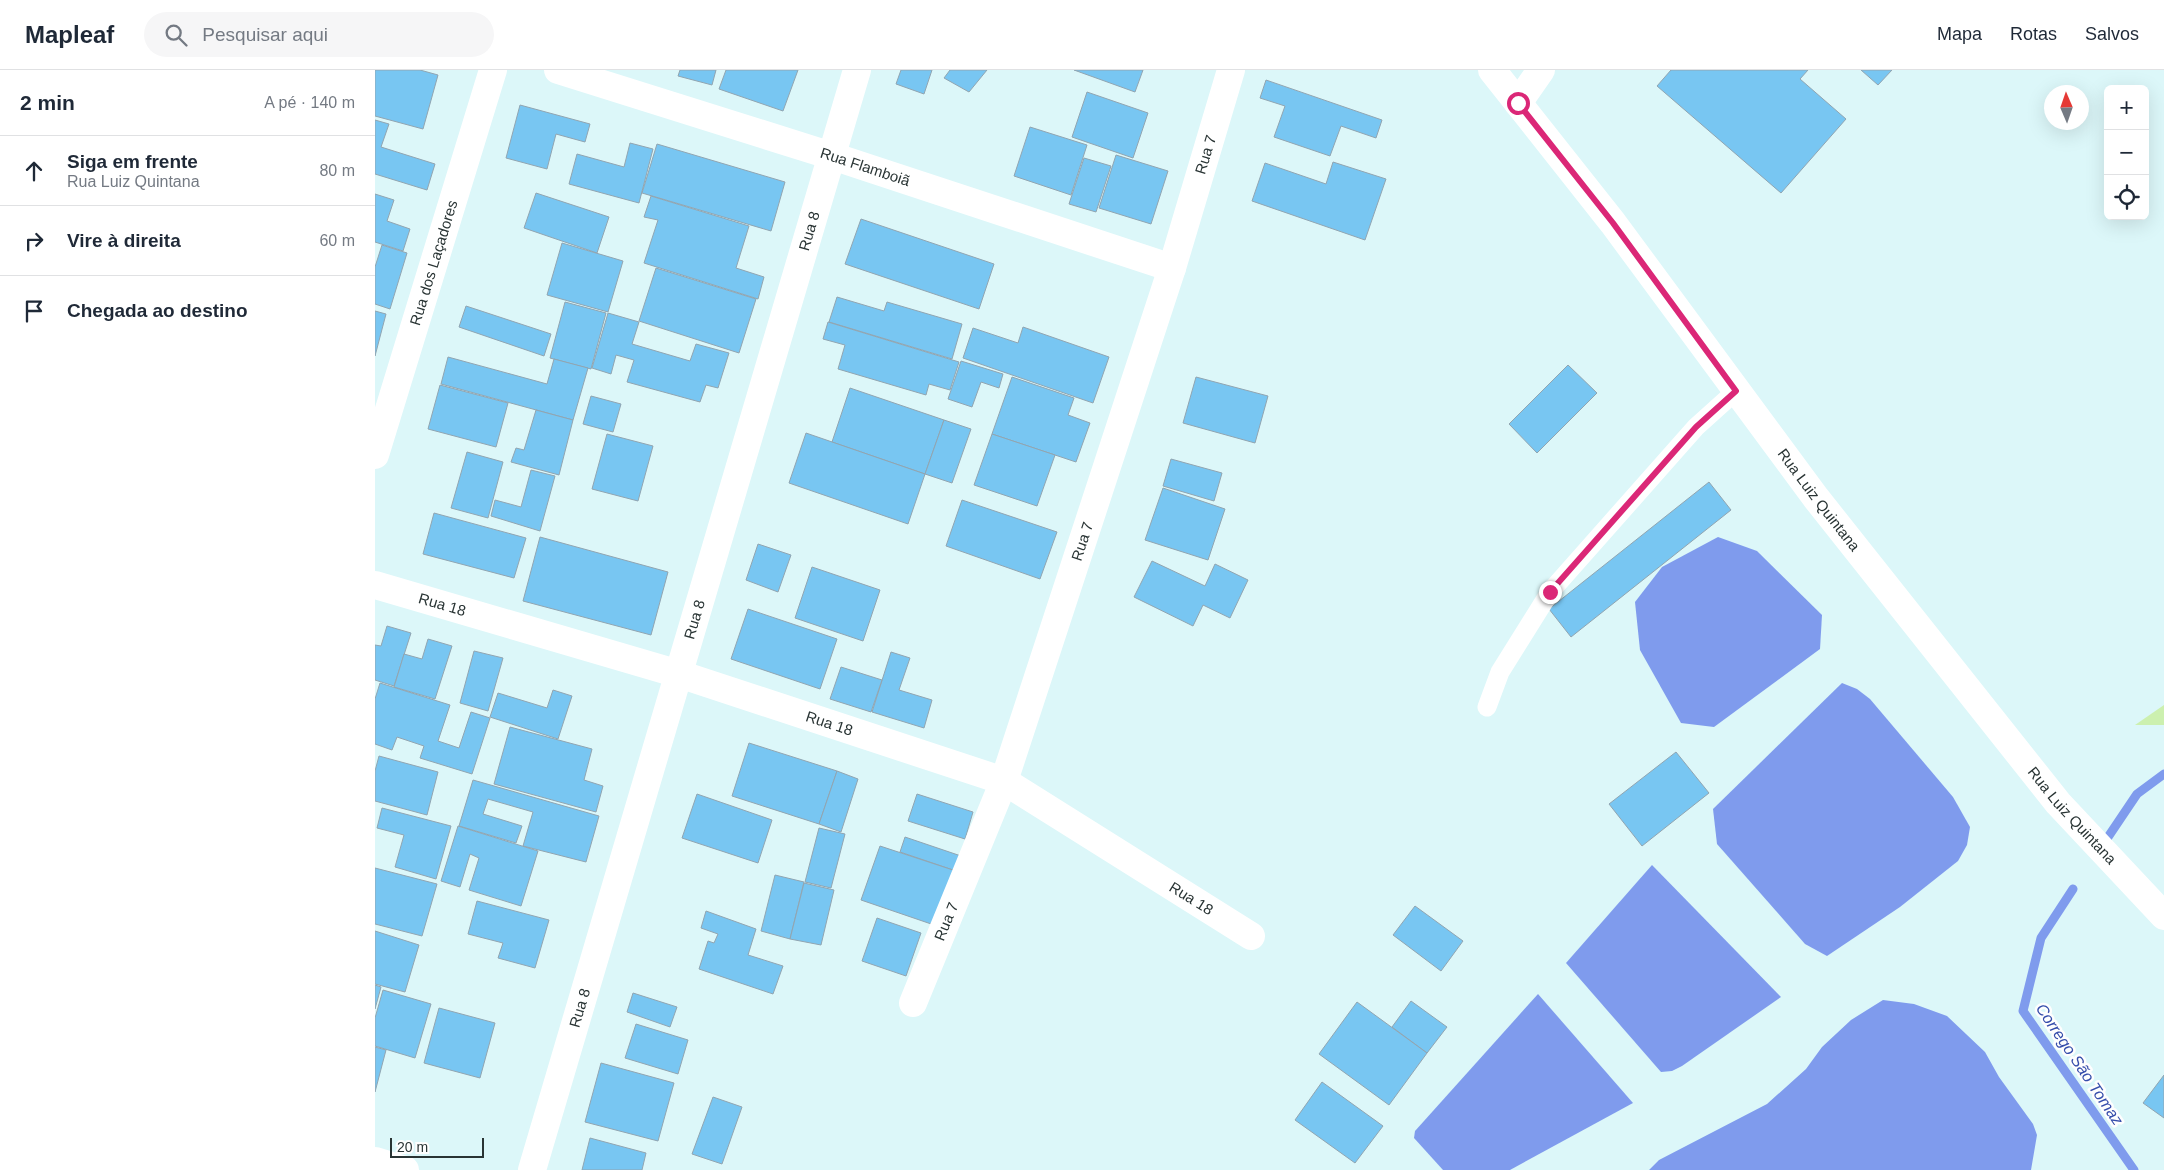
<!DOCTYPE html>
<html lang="pt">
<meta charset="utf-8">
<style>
:root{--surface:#fff;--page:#f6f6f7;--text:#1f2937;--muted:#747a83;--line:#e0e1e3}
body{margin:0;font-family:Helvetica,sans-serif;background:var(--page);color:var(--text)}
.controls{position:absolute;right:15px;top:15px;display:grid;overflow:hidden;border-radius:8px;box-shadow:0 5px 20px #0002}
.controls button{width:45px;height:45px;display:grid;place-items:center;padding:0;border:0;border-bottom:1px solid var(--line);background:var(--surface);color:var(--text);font:25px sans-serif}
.compass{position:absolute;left:1669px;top:15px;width:45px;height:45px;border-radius:50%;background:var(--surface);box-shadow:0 5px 20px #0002;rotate:358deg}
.scale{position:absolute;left:15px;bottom:12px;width:94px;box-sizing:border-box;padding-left:5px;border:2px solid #293434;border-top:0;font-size:14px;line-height:18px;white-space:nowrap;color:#293434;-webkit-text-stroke:4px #fefefe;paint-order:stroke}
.stop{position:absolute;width:15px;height:15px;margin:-11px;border:4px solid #db2777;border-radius:50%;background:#fff}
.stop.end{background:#db2777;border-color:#fff;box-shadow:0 1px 5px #0008}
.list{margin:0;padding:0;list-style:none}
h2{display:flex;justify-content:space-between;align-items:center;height:65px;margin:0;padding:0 20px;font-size:21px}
h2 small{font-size:16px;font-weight:400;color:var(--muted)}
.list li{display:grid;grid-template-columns:32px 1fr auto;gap:15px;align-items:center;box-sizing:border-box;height:70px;padding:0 20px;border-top:1px solid var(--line)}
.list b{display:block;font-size:19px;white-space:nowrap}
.list p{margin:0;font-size:16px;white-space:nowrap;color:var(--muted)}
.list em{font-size:16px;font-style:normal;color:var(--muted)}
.icon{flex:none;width:28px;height:28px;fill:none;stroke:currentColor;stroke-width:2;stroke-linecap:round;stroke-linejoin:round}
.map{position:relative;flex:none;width:1789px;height:1100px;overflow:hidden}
header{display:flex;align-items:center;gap:30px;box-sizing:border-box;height:70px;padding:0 25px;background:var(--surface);border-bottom:1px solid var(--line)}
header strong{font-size:24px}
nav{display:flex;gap:28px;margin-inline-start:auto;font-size:18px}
.search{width:350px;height:45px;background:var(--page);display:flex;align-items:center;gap:12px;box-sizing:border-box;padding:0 18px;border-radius:28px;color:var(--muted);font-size:19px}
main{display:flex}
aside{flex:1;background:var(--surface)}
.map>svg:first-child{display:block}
</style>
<header>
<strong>Mapleaf</strong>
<div class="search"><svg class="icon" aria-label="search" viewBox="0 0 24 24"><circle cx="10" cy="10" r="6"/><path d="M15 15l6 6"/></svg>Pesquisar aqui</div>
<nav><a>Mapa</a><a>Rotas</a><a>Salvos</a></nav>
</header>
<main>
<aside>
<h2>2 min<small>A pé · 140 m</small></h2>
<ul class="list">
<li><svg class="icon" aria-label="ahead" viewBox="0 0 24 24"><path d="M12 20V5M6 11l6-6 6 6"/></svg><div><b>Siga em frente</b><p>Rua Luiz Quintana</p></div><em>80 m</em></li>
<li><svg class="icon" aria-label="right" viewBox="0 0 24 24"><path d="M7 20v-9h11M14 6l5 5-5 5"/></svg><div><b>Vire à direita</b></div><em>60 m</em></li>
<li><svg class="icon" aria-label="arrive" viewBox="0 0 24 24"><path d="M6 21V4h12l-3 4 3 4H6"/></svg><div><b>Chegada ao destino</b></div></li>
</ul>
</aside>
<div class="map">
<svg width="1789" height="1100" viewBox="0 0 1789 1100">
<rect width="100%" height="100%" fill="#dcf7f9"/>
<!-- green -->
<path fill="#ccf0af" d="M1789,635V655H1760Z"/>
<!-- water -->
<g fill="#7f9bed">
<path d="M1343,467L1382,481L1447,545L1445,579L1339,657L1306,653L1265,580L1260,532L1287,497Z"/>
<path d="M1467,613L1482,619L1495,629L1578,727L1595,757L1592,775L1583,791L1525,837L1452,886L1430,874L1342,774L1338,739Z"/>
<path d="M1277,795L1406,927L1307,996L1297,1001L1286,1002L1191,893Z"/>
<path d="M1163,924L1258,1033L1135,1100H1068L1039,1068L1040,1061Z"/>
<path d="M1508,930L1539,934L1572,946L1610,982L1624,1007L1658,1054L1662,1065L1656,1100H1274L1284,1090L1392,1034L1431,999L1447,977L1476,950Z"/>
</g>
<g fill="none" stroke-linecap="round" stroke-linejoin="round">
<!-- stream -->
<g stroke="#7f9bed" stroke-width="9">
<path d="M1727,776L1762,724L1789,704"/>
<path d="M1698,819L1666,868L1648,941L1759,1100"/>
</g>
</g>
<!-- building -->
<g fill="#78c6f2" stroke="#91a5b1">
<path d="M0,0H45L63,5L48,59L0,46Z"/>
<path d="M305,0H341L337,15L303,6Z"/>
<path d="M351,0H423L408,41L344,19Z"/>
<path d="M526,0H557L549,24L521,14Z"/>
<path d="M575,0H612L594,22L569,8Z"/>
<path d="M699,0H768L760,22Z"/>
<path d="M1296,0H1433L1425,9L1471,49L1406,123L1282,16Z"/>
<path d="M1486,0H1517L1503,15Z"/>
<path d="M891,10L1007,50L1001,68L966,56L955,86L899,67L910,36L885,28Z"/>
<path d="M712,22L773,43L758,88L697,67Z"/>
<path d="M145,35L215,54L210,72L181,64L172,99L131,88Z"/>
<path d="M0,50L14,54L6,77L60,94L52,120L0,104Z"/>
<path d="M655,57L712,75L696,125L639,106Z"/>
<path d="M255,73L278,79L264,133L194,114L202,84L249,97Z"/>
<path d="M282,74L410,112L396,161L267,123Z"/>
<path d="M741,85L793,101L776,154L724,138Z"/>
<path d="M709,88L736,96L721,142L694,134Z"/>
<path d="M958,92L1011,109L990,170L877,131L890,93L951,114Z"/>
<path d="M161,123L234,147L222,183L149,158Z"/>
<path d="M0,124L19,130L12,151L35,159L28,181L0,172Z"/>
<path d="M276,126L374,156L361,198L389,207L383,229L269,193L283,150L269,147Z"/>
<path d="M486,149L619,194L604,239L470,194Z"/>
<path d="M187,173L248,191L233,242L172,225Z"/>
<path d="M7,175L32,183L15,239L0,234V197Z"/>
<path d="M281,198L381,229L364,283L264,251Z"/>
<path d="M462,227L509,241L512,232L587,254L577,289L454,252Z"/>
<path d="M190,232L231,243L216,299L175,288Z"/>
<path d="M91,236L176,264L169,286L84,257Z"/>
<path d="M0,241L11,244L0,286Z"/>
<path d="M233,243L264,252L257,274L315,291L321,274L354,283L343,318L331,315L325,332L252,312L259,290L241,285L236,304L217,298Z"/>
<path d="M453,252L584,292L575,320L554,314L551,325L463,299L470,275L448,269Z"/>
<path d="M648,257L734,287L718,333L588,288L598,258L643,273Z"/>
<path d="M73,287L172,314L179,289L213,298L198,350L66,314Z"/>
<path d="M586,291L628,304L624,318L606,312L597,337L573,329Z"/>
<path d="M1193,295L1222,323L1162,383L1134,354Z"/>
<path d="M637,307L699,328L693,345L715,353L701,392L617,364Z"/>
<path d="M821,307L893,326L880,373L808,353Z"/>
<path d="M65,315L133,333L121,377L53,359Z"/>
<path d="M475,318L569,350L550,404L457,372Z"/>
<path d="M216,326L246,334L238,362L208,354Z"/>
<path d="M161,340L198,350L184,405L136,392L141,378L149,380Z"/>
<path d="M569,350L596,359L577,413L550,404Z"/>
<path d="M431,363L550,404L533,454L414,413Z"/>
<path d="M232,364L278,376L263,431L217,419Z"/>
<path d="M617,364L680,385L662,436L599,415Z"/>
<path d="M92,382L128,392L113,448L76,438Z"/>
<path d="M796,389L847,403L839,431L788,416Z"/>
<path d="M156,400L180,406L165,461L116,446L120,430L146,437Z"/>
<path d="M1334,412L1356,440L1196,567L1174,539Z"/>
<path d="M788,418L850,439L833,490L770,470Z"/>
<path d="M587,430L682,462L665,509L571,476Z"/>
<path d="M59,443L151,468L139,508L48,484Z"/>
<path d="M165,467L293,502L276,565L148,531Z"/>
<path d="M383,474L416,485L403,522L371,510Z"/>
<path d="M777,491L830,516L840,494L873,510L855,548L828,535L818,556L759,527Z"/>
<path d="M437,497L505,520L488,571L420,548Z"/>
<path d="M373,539L462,569L445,619L356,589Z"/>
<path d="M12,556L36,563L19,616L0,610V575L6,576Z"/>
<path d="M53,569L77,576L60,629L19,617L29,584L47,589Z"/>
<path d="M99,581L128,588L113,641L85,633Z"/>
<path d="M516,582L535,588L524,620L557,630L549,658L497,642Z"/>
<path d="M466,597L507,610L496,642L455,629Z"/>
<path d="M5,613L75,635L63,671L84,678L96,642L115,648L97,704L45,688L49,676L22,667L17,680L0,674V629Z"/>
<path d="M178,620L197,626L183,669L115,647L123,623L172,638Z"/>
<path d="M135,657L217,679L209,710L228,716L221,742L119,714Z"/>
<path d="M374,673L462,701L444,754L357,726Z"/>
<path d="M1301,682L1334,723L1267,776L1234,734Z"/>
<path d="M4,686L63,702L52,745L0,731V701Z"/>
<path d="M462,701L483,709L466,762L444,754Z"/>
<path d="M98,710L224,746L211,792L148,776L158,742L113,729L108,744L147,756L141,773L84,756Z"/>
<path d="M322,724L397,750L383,793L307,768Z"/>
<path d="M542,724L598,742L590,769L533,751Z"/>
<path d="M7,738L76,756L61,809L20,797L29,765L2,758Z"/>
<path d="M83,756L163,781L146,836L94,820L104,788L95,784L85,817L66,811Z"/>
<path d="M444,758L470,764L456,818L430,812Z"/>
<path d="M530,767L589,787L584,802L525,782Z"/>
<path d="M505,776L584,802L565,857L486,830Z"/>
<path d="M0,798L62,814L47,866L0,854Z"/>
<path d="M400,805L429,812L415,869L386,861Z"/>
<path d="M429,813L459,820L446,875L415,869Z"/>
<path d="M102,831L174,850L160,898L123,888L128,873L93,864Z"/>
<path d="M1040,836L1088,871L1066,901L1018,865Z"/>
<path d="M331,841L381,859L373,885L408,896L398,924L324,899L333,871L339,873L343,864L326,858Z"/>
<path d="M502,848L546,863L531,906L487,891Z"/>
<path d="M0,861L44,875L30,922L0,914Z"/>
<path d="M0,915L6,917L0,939Z"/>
<path d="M8,920L56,934L40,988L0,976V948Z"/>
<path d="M258,923L302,937L295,957L252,942Z"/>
<path d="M1036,931L1072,957L1052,983L1017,957Z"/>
<path d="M982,932L1052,983L1014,1035L944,984Z"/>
<path d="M64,938L120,953L105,1008L49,993Z"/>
<path d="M261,954L313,970L303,1004L250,988Z"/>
<path d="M0,977L11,980L0,1022Z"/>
<path d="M226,993L299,1013L283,1071L210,1052Z"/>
<path d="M1789,1005V1048L1768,1033Z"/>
<path d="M947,1012L1008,1056L980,1093L920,1050Z"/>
<path d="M338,1027L367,1037L347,1094L317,1084Z"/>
<path d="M215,1068L271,1083L267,1100H207Z"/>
</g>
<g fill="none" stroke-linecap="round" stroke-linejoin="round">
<!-- service -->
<path stroke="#fff" stroke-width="19" d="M1112,637L1125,602L1175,522L1321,357L1361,321"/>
<!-- minor -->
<g stroke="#fff" stroke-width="28">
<path id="s1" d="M183,0L457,86L797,198"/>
<path id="s2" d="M1117,0L1238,153L1441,428L1683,733L1789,846"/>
<path d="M1143,33L1166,0"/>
<path id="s3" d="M0,385L118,0"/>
<path id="s4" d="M0,515L304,604L629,711L876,866"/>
<path id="s5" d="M538,933L629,711L797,198L856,0"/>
<path d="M0,1091L30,1100"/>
<path id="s6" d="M157,1100L482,0"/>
</g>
</g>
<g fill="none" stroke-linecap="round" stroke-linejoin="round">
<!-- route -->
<path stroke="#db2777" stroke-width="6" d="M1143,33L1238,153L1361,321L1321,357L1175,522"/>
</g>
<g text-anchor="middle" stroke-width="5" stroke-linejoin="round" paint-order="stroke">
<!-- street labels -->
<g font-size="15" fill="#293434" stroke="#fefefe">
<text dy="5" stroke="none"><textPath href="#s5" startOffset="898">Rua 7</textPath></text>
<text dy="5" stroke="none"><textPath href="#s1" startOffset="322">Rua Flamboiã</textPath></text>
<text dy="5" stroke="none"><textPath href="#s6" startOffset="979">Rua 8</textPath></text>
<text dy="5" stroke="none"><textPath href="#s3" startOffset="201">Rua dos Laçadores</textPath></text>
<text dy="5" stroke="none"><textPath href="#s2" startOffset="540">Rua Luiz Quintana</textPath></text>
<text dy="5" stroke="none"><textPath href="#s5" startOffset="492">Rua 7</textPath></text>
<text dy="5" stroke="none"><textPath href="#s4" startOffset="70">Rua 18</textPath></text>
<text dy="5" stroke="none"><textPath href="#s6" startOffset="574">Rua 8</textPath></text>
<text dy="5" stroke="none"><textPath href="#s4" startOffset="475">Rua 18</textPath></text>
<text dy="5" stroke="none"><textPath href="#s2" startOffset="945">Rua Luiz Quintana</textPath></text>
<text dy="5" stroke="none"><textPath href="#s4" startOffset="880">Rua 18</textPath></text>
<text dy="5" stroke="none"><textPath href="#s5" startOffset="88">Rua 7</textPath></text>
<text dy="5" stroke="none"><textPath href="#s6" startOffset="169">Rua 8</textPath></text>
</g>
<!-- water labels -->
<g font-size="16" font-style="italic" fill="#354dab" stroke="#fefefe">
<text transform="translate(1705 994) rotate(56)" y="6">Corrego São Tomaz</text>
</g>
</g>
</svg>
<div class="controls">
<button>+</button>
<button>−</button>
<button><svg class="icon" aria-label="locate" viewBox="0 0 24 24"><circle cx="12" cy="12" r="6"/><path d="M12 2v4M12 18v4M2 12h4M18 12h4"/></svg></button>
</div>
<svg class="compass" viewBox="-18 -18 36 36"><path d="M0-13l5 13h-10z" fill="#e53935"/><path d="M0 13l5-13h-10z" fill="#747a83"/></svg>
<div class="scale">20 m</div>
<div class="stop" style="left:1143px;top:33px"></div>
<div class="stop end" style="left:1175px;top:522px"></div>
</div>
</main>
